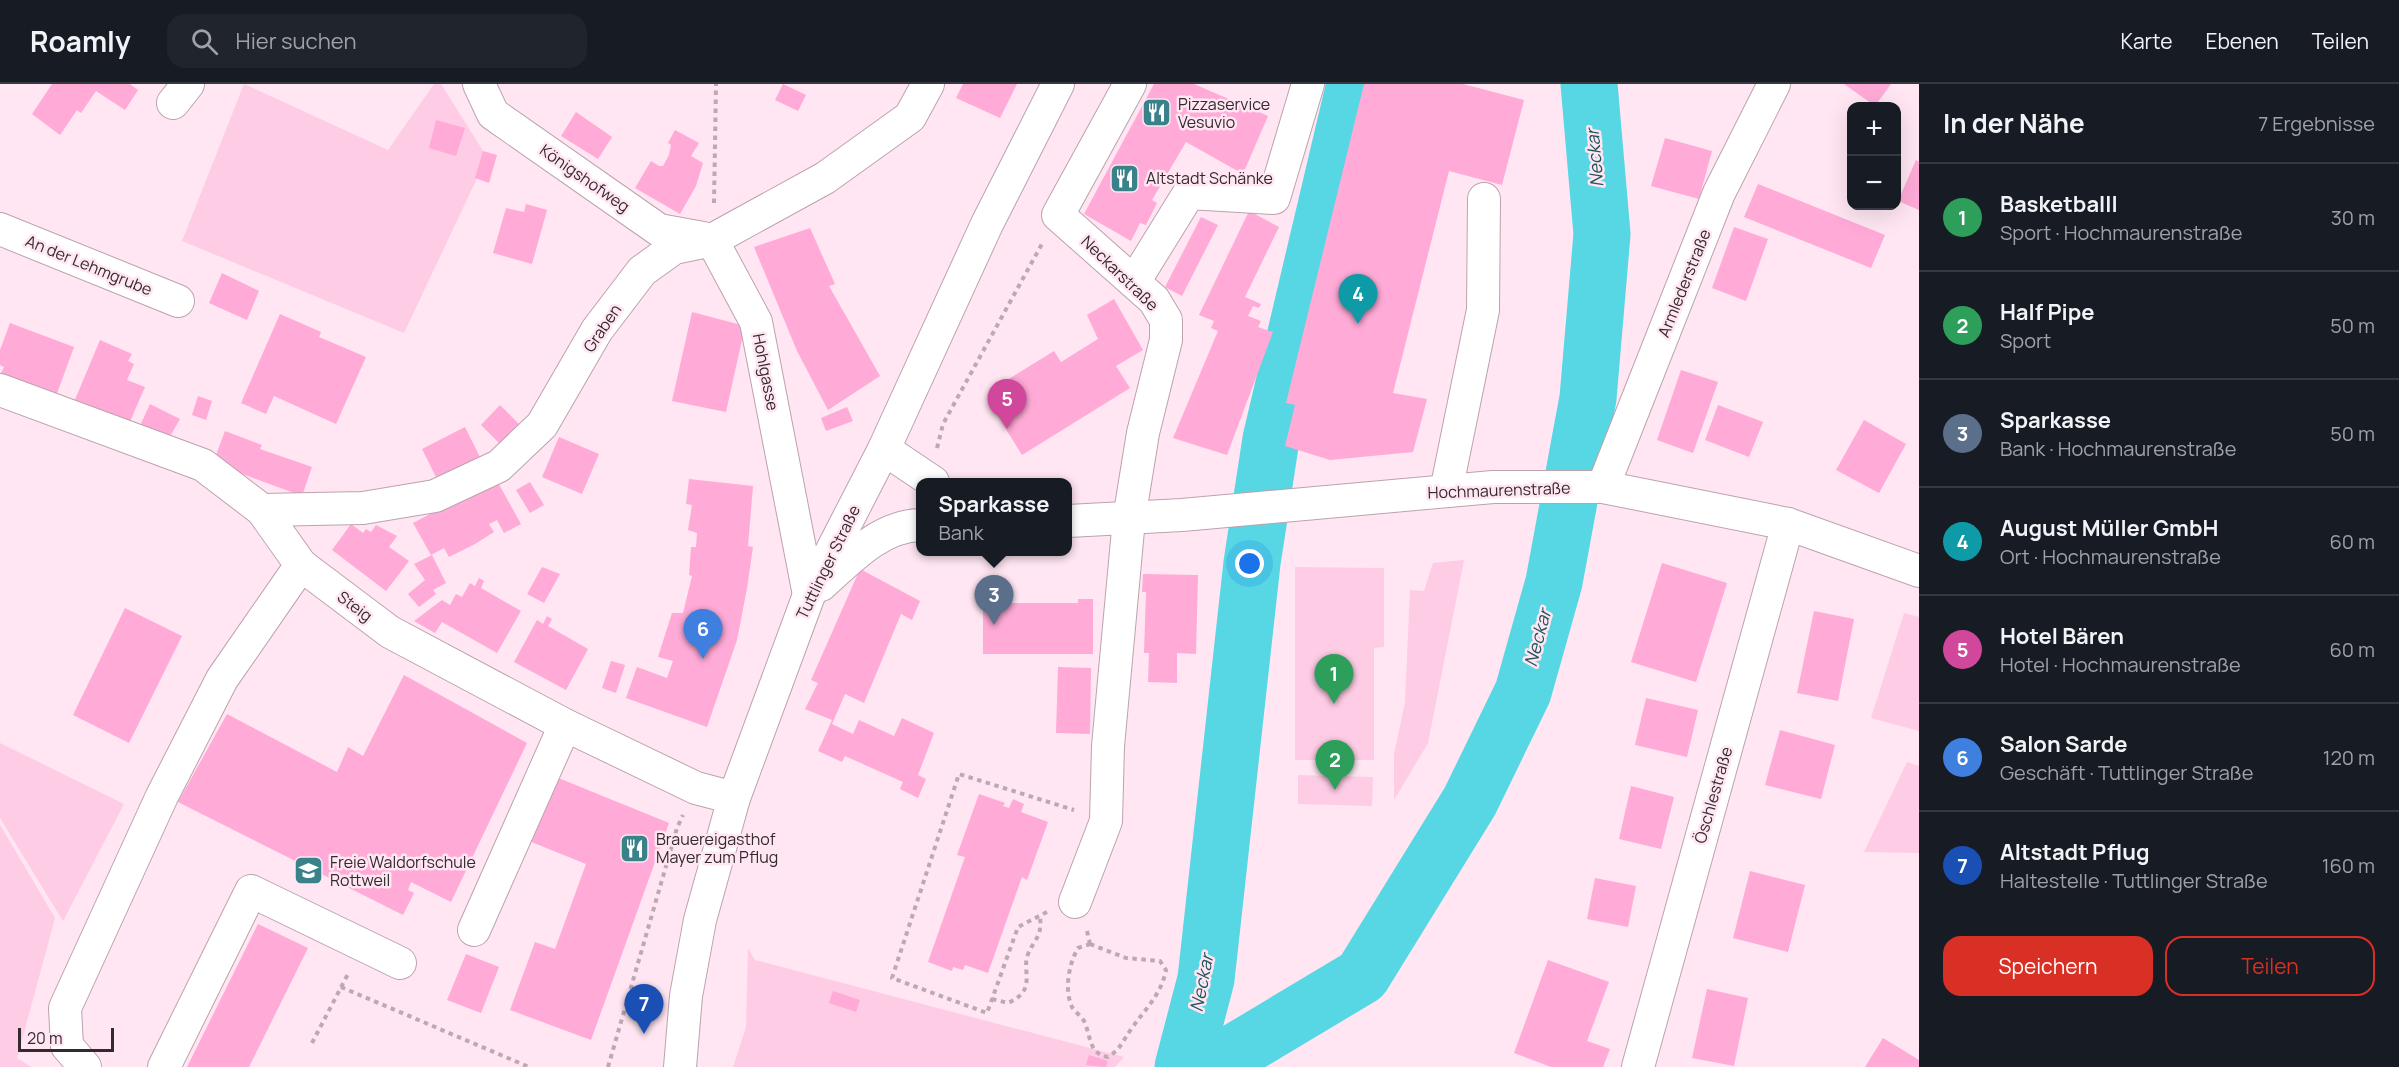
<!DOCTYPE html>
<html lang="de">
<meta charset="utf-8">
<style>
:root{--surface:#171b24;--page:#20242c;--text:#f1f3f6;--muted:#9ea1a6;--line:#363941;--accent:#d93025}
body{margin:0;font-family:Manrope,sans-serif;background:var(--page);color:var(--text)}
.controls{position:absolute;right:18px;top:18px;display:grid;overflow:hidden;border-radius:12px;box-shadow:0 6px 24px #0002}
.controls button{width:54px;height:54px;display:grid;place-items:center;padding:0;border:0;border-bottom:2px solid var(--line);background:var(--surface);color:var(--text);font:30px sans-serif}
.scale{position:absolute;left:18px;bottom:15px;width:96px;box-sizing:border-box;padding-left:6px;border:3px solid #332a2e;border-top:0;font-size:16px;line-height:21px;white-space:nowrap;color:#332a2e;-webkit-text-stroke:4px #ffe6f2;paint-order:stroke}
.you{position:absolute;left:1250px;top:480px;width:21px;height:21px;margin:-15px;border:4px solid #fff;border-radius:50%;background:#1a73e8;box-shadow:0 0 0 9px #1a73e833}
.badge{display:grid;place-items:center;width:39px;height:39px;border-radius:50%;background:var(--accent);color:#fff;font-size:20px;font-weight:700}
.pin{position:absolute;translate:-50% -50px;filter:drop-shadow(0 2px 3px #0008)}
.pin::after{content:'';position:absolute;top:32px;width:21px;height:18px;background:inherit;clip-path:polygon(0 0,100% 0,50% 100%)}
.popup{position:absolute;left:916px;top:394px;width:156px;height:78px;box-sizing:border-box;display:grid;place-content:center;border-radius:12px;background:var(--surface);filter:drop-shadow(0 2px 4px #0005);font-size:20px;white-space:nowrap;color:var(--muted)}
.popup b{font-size:22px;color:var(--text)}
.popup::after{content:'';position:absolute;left:50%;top:100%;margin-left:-12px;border:12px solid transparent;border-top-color:var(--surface)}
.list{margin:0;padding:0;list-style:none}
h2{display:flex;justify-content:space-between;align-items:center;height:78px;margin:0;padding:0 24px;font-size:26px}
h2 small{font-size:20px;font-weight:400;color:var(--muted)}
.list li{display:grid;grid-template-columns:39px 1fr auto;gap:18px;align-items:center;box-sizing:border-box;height:108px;padding:0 24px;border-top:2px solid var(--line)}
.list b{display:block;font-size:22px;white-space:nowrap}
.list p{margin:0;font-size:20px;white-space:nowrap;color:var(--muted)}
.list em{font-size:20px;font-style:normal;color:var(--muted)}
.actions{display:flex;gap:12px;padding:18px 24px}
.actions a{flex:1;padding:14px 0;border:2px solid var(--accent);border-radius:18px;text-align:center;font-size:21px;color:var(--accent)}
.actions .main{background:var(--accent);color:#fff}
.icon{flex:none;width:33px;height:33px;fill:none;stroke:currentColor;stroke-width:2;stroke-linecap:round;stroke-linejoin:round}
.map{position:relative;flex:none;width:1919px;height:983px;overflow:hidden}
header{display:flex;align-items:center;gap:36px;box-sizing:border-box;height:84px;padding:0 30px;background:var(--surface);border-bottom:2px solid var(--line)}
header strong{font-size:28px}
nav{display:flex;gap:33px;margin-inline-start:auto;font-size:21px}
.search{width:420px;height:54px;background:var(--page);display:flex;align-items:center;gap:15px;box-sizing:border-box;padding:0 21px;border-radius:18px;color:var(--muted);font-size:22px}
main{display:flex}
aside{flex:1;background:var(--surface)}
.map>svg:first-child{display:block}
</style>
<header>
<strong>Roamly</strong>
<div class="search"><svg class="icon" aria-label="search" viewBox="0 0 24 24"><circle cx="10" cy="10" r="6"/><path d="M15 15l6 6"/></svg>Hier suchen</div>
<nav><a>Karte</a><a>Ebenen</a><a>Teilen</a></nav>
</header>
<main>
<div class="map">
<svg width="1919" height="983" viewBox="0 0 1919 983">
<rect width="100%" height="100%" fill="#ffe6f2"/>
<!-- green -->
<g fill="#fecce5">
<path d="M244,0L388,66L434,0H441L487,73L404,249L182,157Z"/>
<path d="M1464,476L1428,659L1394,716V670L1405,618L1410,506L1424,507L1433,479Z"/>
<path d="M1295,483L1384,484V563L1374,564V676H1295Z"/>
<path d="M1904,529L1919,533V647L1871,634Z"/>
<path d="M0,659L124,720L63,837L0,734Z"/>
<path d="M1907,678L1919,682V769L1864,768Z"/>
<path d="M1298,691L1373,693L1372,722L1298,720Z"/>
<path d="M0,741L55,834L17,974L31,983H0Z"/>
<path d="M748,864L755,876L1124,973L1115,983H733L746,943Z"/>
</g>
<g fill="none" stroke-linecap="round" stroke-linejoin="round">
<!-- river -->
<g stroke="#56d7e3" stroke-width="57">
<path d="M1183,983L1206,895L1252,479L1271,355L1355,0"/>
<path d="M1210,983L1362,892L1470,717L1523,608L1554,498L1588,314L1602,150L1589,0"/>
</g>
</g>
<!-- building -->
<g fill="#ffaad7">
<path d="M52,0H130L138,6L125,26L96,7L81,29L77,26L60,51L32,30Z"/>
<path d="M783,0L806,11L798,27L775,16Z"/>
<path d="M963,0H1017L1000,34L956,14Z"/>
<path d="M1154,0H1194L1268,32L1243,90L1186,58L1152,116L1157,119L1146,141L1140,139L1131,157L1084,130Z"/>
<path d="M1364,0H1463L1524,16L1502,101L1449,87L1393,309L1427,315L1413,368L1330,376L1285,362L1295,321L1286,319Z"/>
<path d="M1844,0H1891L1875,22Z"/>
<path d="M576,28L612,53L598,75L561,52Z"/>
<path d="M436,36L465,44L456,72L429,64Z"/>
<path d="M675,46L699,59L691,72L703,79L696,102L680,130L635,104L651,77L659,82H663L669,71L671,61L668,59Z"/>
<path d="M1665,54L1712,67L1699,115L1651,102Z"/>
<path d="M483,67L497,71L489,99L475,94Z"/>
<path d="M1916,76L1919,78V126L1898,117Z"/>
<path d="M1758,100L1885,151L1871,184L1744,133Z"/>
<path d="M526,120L547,126L532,180L493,169L506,124L524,128Z"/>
<path d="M1249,127L1279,143L1245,213L1261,220L1259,224L1253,222L1248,232L1261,237L1258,243L1273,248L1227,371L1173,354L1218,247L1211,244L1214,237L1199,231Z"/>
<path d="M1201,133L1218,141L1182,212L1165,203Z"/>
<path d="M1734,143L1768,155L1746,217L1712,204Z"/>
<path d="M810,144L835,200L829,202L880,292L828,326L797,267L754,163Z"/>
<path d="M222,189L259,207L247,236L209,219Z"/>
<path d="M1114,215L1143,266L1116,282L1130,304L1022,371L991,321L997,317L991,306L1054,267L1061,278L1098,255L1087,231Z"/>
<path d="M692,228L745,242L726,328L672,317Z"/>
<path d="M280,230L321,248L319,253L366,273L336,340L274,312L266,330L241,319Z"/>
<path d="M10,239L74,263L56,312L0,291L4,283L0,281V266Z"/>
<path d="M100,256L132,270L128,277L134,280L127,296L145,303L129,340L74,318Z"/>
<path d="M1681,286L1718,298L1693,369L1657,356Z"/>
<path d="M198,312L212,317L206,336L192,331Z"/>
<path d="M150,320L180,335L168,356L139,344Z"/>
<path d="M500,321L521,342L502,362L481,341Z"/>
<path d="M1718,321L1763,338L1749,373L1705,356Z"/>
<path d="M847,323L853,337L826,347L821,334Z"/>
<path d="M1864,336L1906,360L1879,409L1836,386Z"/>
<path d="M465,343L480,373L437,395L422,365Z"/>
<path d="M225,347L262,361L260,365L312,383L302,412L213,379Z"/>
<path d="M559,353L599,370L582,410L542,393Z"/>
<path d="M496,395L521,440L504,449L497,436L489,440L494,448L475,460L449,473L444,464L431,471L413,439Z"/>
<path d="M689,395L753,402L748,462L753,463L747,504L737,556L707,643L626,614L637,583L667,594L673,577L658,573L672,529H683L692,492L689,491L691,463H696L697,449L688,446L692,421L686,420Z"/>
<path d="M530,398L544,421L530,429L516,406Z"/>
<path d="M351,440L363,449L366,445L371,448L376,441L397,452L389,463L409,477L386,507L332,466Z"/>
<path d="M432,471L446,499L433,506L436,510L419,523L408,510L425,496L414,480Z"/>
<path d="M1662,479L1727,499L1696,598L1631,578Z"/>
<path d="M542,483L560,490L544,519L527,510Z"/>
<path d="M860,485L920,517L912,536L901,530L864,619L845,610L832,640L853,650L859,636L894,652L902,634L934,649L918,691L926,695L918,714L900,705L903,698L845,672L842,678L818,667L832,636L805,625L818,599L811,596Z"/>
<path d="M1143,490L1198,491L1196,570L1177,569V599L1148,598L1149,569H1144L1146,508H1142Z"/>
<path d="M479,494L484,497L481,504L521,527L497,569L442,538L435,549L414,537L442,516L450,521L456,510L462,513L470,499L475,502Z"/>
<path d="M1078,515H1093V570H983V519H1078Z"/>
<path d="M125,524L182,552L129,659L73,631Z"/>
<path d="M1814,527L1854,535L1838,617L1797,609Z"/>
<path d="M547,532L552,535L548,542L588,565L566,606L514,578L537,536L543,540Z"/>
<path d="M611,577L625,581L616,609L602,604Z"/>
<path d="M1058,583L1091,584L1090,650L1056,649Z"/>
<path d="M404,591L527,659L451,818L411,798L408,806L414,809L403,831L178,718L227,630L337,688L348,663L363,672Z"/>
<path d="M1646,614L1698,626L1687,673L1635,661Z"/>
<path d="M1780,646L1835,661L1821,715L1765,701Z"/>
<path d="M551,691L669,739L591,956L510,926L535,858L555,865L586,780L524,755Z"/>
<path d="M1631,702L1674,713L1661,765L1619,755Z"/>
<path d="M979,710L1005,719L1003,722L1009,724L1013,715L1024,720L1021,728L1048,738L1027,796L1022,793L988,889L965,881L963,886L953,883L952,887L928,878L965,773L957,771Z"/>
<path d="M1750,787L1805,801L1788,868L1733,854Z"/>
<path d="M1595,794L1636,802L1628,843L1587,835Z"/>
<path d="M258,840L308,864L249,983H187Z"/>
<path d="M466,870L499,883L481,929L447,916Z"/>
<path d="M1548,876L1609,898L1587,957L1610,965L1603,983H1551L1514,969Z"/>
<path d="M1707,905L1748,914L1734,982L1692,974Z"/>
<path d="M833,907L860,916L856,928L829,919Z"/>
<path d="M1883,954L1919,976V983H1865Z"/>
<path d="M1089,971L1108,977L1106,983L1086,981Z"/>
</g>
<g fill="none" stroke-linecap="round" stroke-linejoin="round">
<defs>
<g id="minor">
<path d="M479,0L493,30L659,146L703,154"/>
<path d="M173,19L188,0"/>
<path d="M0,145L178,217"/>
<path d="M712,156L756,238L809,511"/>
<path d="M1134,198L1189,109L1274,114L1308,0"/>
<path d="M0,306L203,381L262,426L301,481L390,548L565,641L696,704L734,714"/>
<path d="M884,365L933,398"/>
<path d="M1603,403L1719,109L1774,0"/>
<path d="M1446,407L1483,226L1484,115"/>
<path d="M262,426L363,424L435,412L499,382L542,341L597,246L642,187L674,164L712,156L825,94L910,33L928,0"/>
<path d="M1068,437L1182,431L1493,403H1603L1788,440L1919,487"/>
<path d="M821,501C849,476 880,442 920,441"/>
<path d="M1075,818L1106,737L1108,662L1129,435L1143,349L1166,256V236L1154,216L1058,131L1130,0"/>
<path d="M474,846L565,641"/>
<path d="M85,983L67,962L65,924L162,712L222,595L301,481"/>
<path d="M164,983L251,807L400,879"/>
<path d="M680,983L686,912L700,836L734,714L809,511L884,365L987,140L1058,0"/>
<path d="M1638,983L1788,440"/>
</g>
</defs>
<!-- minor casing -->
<use href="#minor" stroke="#bba3ae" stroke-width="34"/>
<!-- path -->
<g stroke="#bda9b2" stroke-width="4" stroke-dasharray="4.5 4.5" stroke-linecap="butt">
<path d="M714,119L716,0"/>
<path d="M937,364L943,340L1043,158"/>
<path d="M1047,828L1018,843L987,929L892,894L959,690L1074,726"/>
<path d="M1087,847L1090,860"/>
<path d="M1090,860L1126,874L1160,877L1166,886C1161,911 1146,924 1132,944C1123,956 1121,965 1108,973C1088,970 1091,951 1084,937C1081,932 1075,928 1072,923C1064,906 1069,879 1078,864Z"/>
<path d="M341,903L529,983"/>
<path d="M992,915L1008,919C1038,906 1021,887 1028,870C1036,852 1042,854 1040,831"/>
<path d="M312,959L349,888"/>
<path d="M608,983L677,744L683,731"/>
</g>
<!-- minor -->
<use href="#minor" stroke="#fff" stroke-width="32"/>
</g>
<!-- icons -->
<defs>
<symbol id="restaurant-square" viewBox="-11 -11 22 22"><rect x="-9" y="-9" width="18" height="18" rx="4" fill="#3a8289" stroke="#ffe6f2"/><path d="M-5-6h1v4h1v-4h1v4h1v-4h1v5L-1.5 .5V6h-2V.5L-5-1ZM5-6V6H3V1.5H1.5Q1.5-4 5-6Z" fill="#fff"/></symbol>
<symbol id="school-square" viewBox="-11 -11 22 22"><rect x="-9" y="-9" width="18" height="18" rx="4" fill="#3a8289" stroke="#ffe6f2"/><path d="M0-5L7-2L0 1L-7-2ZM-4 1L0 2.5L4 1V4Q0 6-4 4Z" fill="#fff"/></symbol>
</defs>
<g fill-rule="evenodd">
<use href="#restaurant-square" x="1140" y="12" width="33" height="33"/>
<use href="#restaurant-square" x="1108" y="78" width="33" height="33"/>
<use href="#restaurant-square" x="618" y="748" width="33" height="33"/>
<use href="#school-square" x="292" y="770" width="33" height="33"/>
</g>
<g text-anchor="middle" stroke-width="5" stroke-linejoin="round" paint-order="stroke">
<!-- poi labels -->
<g font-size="16" fill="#332a2e" stroke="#ffe6f2" text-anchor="start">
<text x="1178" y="26">Pizzaservice<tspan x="1178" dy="18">Vesuvio</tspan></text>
<text x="1146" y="100">Altstadt Schänke</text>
<text x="656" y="761">Brauereigasthof<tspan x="656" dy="18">Mayer zum Pflug</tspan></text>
<text x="330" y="784">Freie Waldorfschule<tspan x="330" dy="18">Rottweil</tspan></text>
</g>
<!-- street labels -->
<g font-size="16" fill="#332a2e" stroke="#ffe6f2">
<text transform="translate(585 94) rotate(35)" y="6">Königshofweg</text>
<text transform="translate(89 181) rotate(22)" y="6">An der Lehmgrube</text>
<text transform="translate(1120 189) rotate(44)" y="6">Neckarstraße</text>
<text transform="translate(1684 199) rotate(-68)" y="6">Armlederstraße</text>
<text transform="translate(602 244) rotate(-56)" y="6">Graben</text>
<text transform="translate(766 288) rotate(79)" y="6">Hohlgasse</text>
<text transform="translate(1499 406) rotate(-2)" y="6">Hochmaurenstraße</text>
<text transform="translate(828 478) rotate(-64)" y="6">Tuttlinger Straße</text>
<text transform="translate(355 522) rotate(37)" y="6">Steig</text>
<text transform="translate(1713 711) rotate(-74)" y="6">Öschlestraße</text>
</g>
<!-- water labels -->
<g font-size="18" font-style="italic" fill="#1f565b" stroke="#ffe6f2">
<text transform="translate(1595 74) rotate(-95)" y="6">Neckar</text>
<text transform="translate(1538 554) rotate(-75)" y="6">Neckar</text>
<text transform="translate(1202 899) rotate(-79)" y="6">Neckar</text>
</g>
</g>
</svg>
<div class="controls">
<button>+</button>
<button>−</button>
</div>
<div class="scale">20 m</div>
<div class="you"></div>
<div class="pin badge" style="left:1334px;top:620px;background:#2e9e5b">1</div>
<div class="pin badge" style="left:1335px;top:706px;background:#2e9e5b">2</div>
<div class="pin badge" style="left:994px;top:541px;background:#5c6f8a">3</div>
<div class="popup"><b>Sparkasse</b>Bank</div>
<div class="pin badge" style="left:1358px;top:240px;background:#0f9aa8">4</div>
<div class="pin badge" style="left:1007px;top:345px;background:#d1479c">5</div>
<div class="pin badge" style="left:703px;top:575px;background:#3f7fe0">6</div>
<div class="pin badge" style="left:644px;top:950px;background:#1a4fb4">7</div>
</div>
<aside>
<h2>In der Nähe<small>7 Ergebnisse</small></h2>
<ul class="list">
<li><span class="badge" style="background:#2e9e5b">1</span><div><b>Basketballl</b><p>Sport · Hochmaurenstraße</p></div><em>30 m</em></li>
<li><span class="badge" style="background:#2e9e5b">2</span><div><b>Half Pipe</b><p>Sport</p></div><em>50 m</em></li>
<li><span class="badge" style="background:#5c6f8a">3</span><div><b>Sparkasse</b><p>Bank · Hochmaurenstraße</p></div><em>50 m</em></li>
<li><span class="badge" style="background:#0f9aa8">4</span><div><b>August Müller GmbH</b><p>Ort · Hochmaurenstraße</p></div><em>60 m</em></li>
<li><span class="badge" style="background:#d1479c">5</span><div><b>Hotel Bären</b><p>Hotel · Hochmaurenstraße</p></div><em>60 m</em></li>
<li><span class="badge" style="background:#3f7fe0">6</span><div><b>Salon Sarde</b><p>Geschäft · Tuttlinger Straße</p></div><em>120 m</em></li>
<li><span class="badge" style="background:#1a4fb4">7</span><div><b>Altstadt Pflug</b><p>Haltestelle · Tuttlinger Straße</p></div><em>160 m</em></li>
</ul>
<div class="actions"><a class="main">Speichern</a><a>Teilen</a></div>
</aside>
</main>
